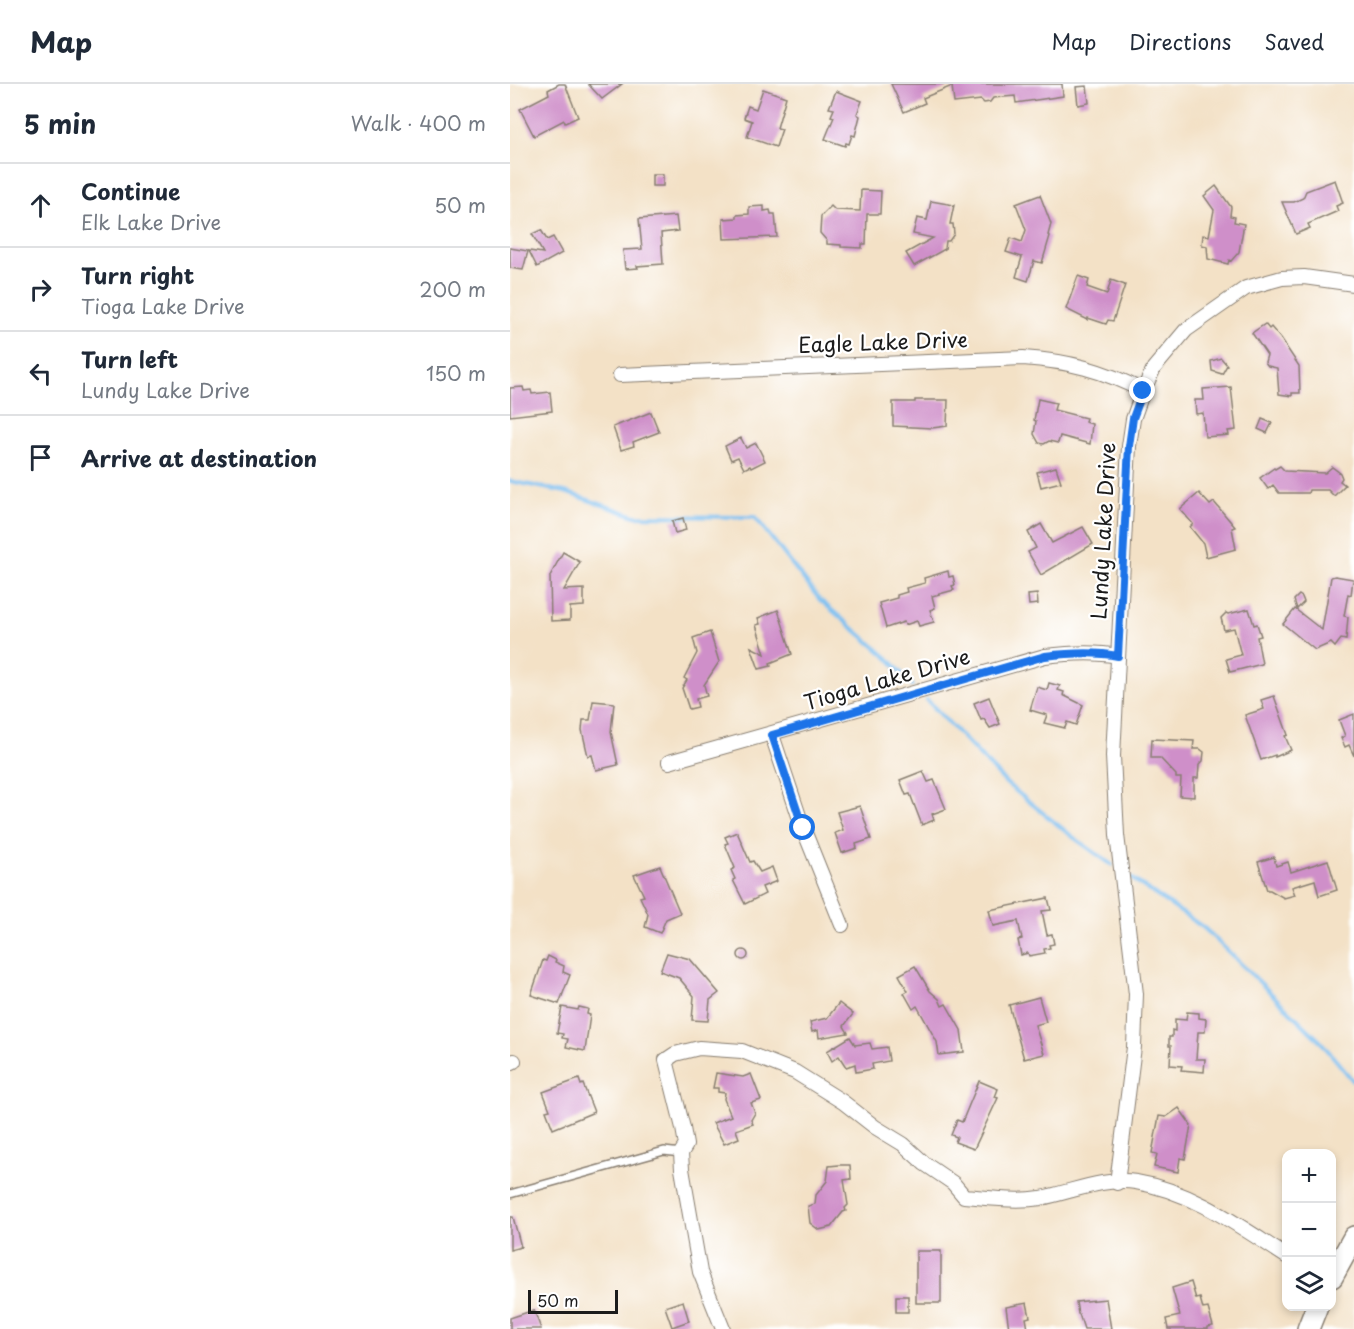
<!DOCTYPE html>
<meta charset="utf-8">
<style>
:root{--surface:#fff;--page:#f6f6f7;--text:#1f2937;--muted:#747a83;--line:#e0e1e3}
body{margin:0;font-family:"Playpen Sans",sans-serif;background:var(--page);color:var(--text)}
.controls{position:absolute;right:18px;bottom:18px;display:grid;overflow:hidden;border-radius:12px;box-shadow:0 3px 9px #0003}
.controls button{width:54px;height:54px;display:grid;place-items:center;padding:0;border:0;border-bottom:2px solid var(--line);background:var(--surface);color:var(--text);font:30px sans-serif}
.scale{position:absolute;left:18px;bottom:15px;width:90px;box-sizing:border-box;padding-left:6px;border:3px solid #1c1c1c;border-top:0;font-size:16px;line-height:21px;white-space:nowrap;color:#1c1c1c;-webkit-text-stroke:4px #fff;paint-order:stroke}
.stop{position:absolute;width:18px;height:18px;margin:-14px;border:4px solid #1a73e8;border-radius:50%;background:#fff}
.stop.end{background:#1a73e8;border-color:#fff;box-shadow:0 2px 6px #0008}
.list{margin:0;padding:0;list-style:none}
h2{display:flex;justify-content:space-between;align-items:center;height:78px;margin:0;padding:0 24px;font-size:26px}
h2 small{font-size:20px;font-weight:400;color:var(--muted)}
.list li{display:grid;grid-template-columns:39px 1fr auto;gap:18px;align-items:center;box-sizing:border-box;height:84px;padding:0 24px;border-top:2px solid var(--line)}
.list b{display:block;font-size:22px;white-space:nowrap}
.list p{margin:0;font-size:20px;white-space:nowrap;color:var(--muted)}
.list em{font-size:20px;font-style:normal;color:var(--muted)}
.icon{flex:none;width:33px;height:33px;fill:none;stroke:currentColor;stroke-width:2;stroke-linecap:round;stroke-linejoin:round}
.map{position:relative;flex:none;width:844px;height:1245px;overflow:hidden}
header{display:flex;align-items:center;gap:36px;box-sizing:border-box;height:84px;padding:0 30px;background:var(--surface);border-bottom:2px solid var(--line)}
header strong{font-size:28px}
nav{display:flex;gap:33px;margin-inline-start:auto;font-size:21px}
main{display:flex}
aside{flex:1;background:var(--surface)}
.map>svg:first-child{display:block}
</style>
<header>
<strong>Map</strong>
<nav><a>Map</a><a>Directions</a><a>Saved</a></nav>
</header>
<main>
<aside>
<h2>5 min<small>Walk · 400 m</small></h2>
<ul class="list">
<li><svg class="icon" aria-label="ahead" viewBox="0 0 24 24"><path d="M12 20V5M6 11l6-6 6 6"/></svg><div><b>Continue</b><p>Elk Lake Drive</p></div><em>50 m</em></li>
<li><svg class="icon" aria-label="right" viewBox="0 0 24 24"><path d="M7 20v-9h11M14 6l5 5-5 5"/></svg><div><b>Turn right</b><p>Tioga Lake Drive</p></div><em>200 m</em></li>
<li><svg class="icon" aria-label="left" viewBox="0 0 24 24"><path d="M17 20v-9H6M10 6l-5 5 5 5"/></svg><div><b>Turn left</b><p>Lundy Lake Drive</p></div><em>150 m</em></li>
<li><svg class="icon" aria-label="arrive" viewBox="0 0 24 24"><path d="M6 21V4h12l-3 4 3 4H6"/></svg><div><b>Arrive at destination</b></div></li>
</ul>
</aside>
<div class="map">
<svg width="844" height="1245" viewBox="0 0 844 1245">
<rect width="100%" height="100%" fill="#fff"/>
<filter id="ink" filterUnits="userSpaceOnUse"><feTurbulence type="fractalNoise" baseFrequency=".0167" numOctaves="2"/><feDisplacementMap in="SourceGraphic" scale="12" xChannelSelector="R" yChannelSelector="G"/><feConvolveMatrix kernelMatrix="1 2 1 2 8 2 1 2 1" color-interpolation-filters="sRGB"/></filter>
<filter id="wash" filterUnits="userSpaceOnUse"><feTurbulence type="fractalNoise" baseFrequency=".008" numOctaves="4" result="noise"/><feDisplacementMap in="SourceGraphic" scale="24" xChannelSelector="R" yChannelSelector="G"/><feGaussianBlur stdDeviation="1.35" result="paint"/><feColorMatrix in="noise" values="0 0 0 0 0 0 0 0 0 0 0 0 0 0 0 0 0 1.4 0 .05"/><feComposite in="paint" operator="in"/></filter>
<g filter="url(#wash)">
<rect width="100%" height="100%" fill="#f3e1c6"/>
<g fill="none" stroke-linecap="round" stroke-linejoin="round">
<!-- stream -->
<g stroke="#79bef0" stroke-width="4">
<path d="M0,397L55,408L125,432L245,433L310,516L378,574L402,601"/>
<path d="M417,616L497,700L563,753L602,781"/>
<path d="M621,794L694,844L811,958L844,998"/>
</g>
</g>
<g id="blocks">
<!-- building -->
<g fill="#cf8fc9">
<path d="M49,0H55L68,33L55,39L54,36L24,52L10,25L39,10L38,6Z"/>
<path d="M78,0H112L92,15Z"/>
<path d="M381,0H552L553,12L506,19L505,12L483,14L480,18L474,19L471,16L444,19L442,2L413,14L415,19L394,28Z"/>
<path d="M577,2L579,19L568,21L566,3Z"/>
<path d="M253,5L276,13L267,44L272,45L266,63L237,53L242,37L234,34L238,22L246,25Z"/>
<path d="M326,7L352,17L347,30L350,32L345,52L342,51L339,60L336,59L335,62L315,55L324,33L321,32L324,25L319,24Z"/>
<rect x="142" y="90" width="11" height="12"/>
<path d="M825,96L833,119L826,122L828,127L798,140L800,144L786,150L772,118H784L793,114L796,107Z"/>
<path d="M706,102L721,123L720,132L725,133L724,138L734,140L729,168L721,177L719,176L718,180L698,175L697,162L692,161L693,151L699,152L704,126L694,112Z"/>
<path d="M351,106L371,107L370,130H357L356,160H352V164L331,163V161L317,160V157L310,149L311,132L321,122L325,126L350,127Z"/>
<path d="M530,111L541,140L538,151L540,152L532,179L524,177L518,197L506,193L512,173L496,168L501,154L512,158L516,146L506,120Z"/>
<path d="M421,117L444,121L440,140H443L444,150L439,157H436L435,165L404,182L396,169L423,154L403,150L407,134L417,136Z"/>
<path d="M254,122V127L260,126L261,130H265L267,153L214,155L213,135L227,134V131L239,130V123Z"/>
<path d="M166,132L168,147L151,149L153,180L127,182L128,184L115,185L113,166L132,165L129,135Z"/>
<path d="M31,146L37,156L43,153L52,169L27,183L19,167L33,169L22,150Z"/>
<path d="M0,164L18,167L13,186L0,184Z"/>
<path d="M568,192L579,196L577,203L597,210L601,196L615,201L603,237L598,236L596,240L578,234V236L556,225Z"/>
<path d="M755,240L759,245L761,243L771,255L789,282L790,309H782V312L769,310L767,284L758,282L755,278L757,271L742,249Z"/>
<path d="M711,274L717,281L712,290L702,287L701,277Z"/>
<path d="M13,303L14,307L21,306L22,310L40,308L42,327L0,332V304Z"/>
<path d="M721,303L726,346L718,347L719,351L695,353L693,329L686,330L685,316H694L693,305Z"/>
<path d="M528,315L546,319L544,326L576,334L575,338L582,340L580,360L550,352L548,359L539,357L534,360L529,359L524,350L526,337L524,336Z"/>
<path d="M405,316H438L437,342L422,344L383,342V318H405Z"/>
<path d="M141,328L149,348L123,358L124,362L111,366L103,343Z"/>
<path d="M752,335L762,339L757,349L748,345Z"/>
<path d="M231,354L236,364L246,359L255,377L241,384L240,382L234,385L228,373L221,376L215,362Z"/>
<path d="M770,382L775,387L815,389L822,383L830,389L832,394L830,397L835,401L824,412L818,406H799L798,409H769L763,401L758,405L750,394L764,384L765,385Z"/>
<path d="M546,383L551,398L531,403L527,388Z"/>
<path d="M689,409L700,421L704,418L725,443L722,444L726,465L696,473L693,459L680,443L683,440L670,425Z"/>
<path d="M173,434L176,446L165,449L162,437Z"/>
<path d="M531,440L542,459L573,443L583,460L531,491L518,468L526,464L518,448Z"/>
<path d="M53,468L70,478L54,506L74,505V522L60,523V536L41,537L40,492Z"/>
<path d="M438,487L439,493L443,492L445,501L442,502L444,506L422,512L425,524L420,526L424,538L409,542L407,537L395,541L394,538L376,544L369,519L387,514V511L397,508L396,504L415,499L414,494Z"/>
<path d="M825,492L843,495L841,511L838,510L834,532L838,533L836,556L831,555L825,563L821,559L805,566L773,540L785,525L812,546L821,493Z"/>
<path d="M527,510L528,520L519,521L518,511Z"/>
<path d="M789,511L792,513L794,518L787,525L784,516Z"/>
<path d="M739,525L744,541L747,540L751,552L747,553L752,580L720,588L716,575L731,571L724,544L714,546L711,534L716,529L718,530Z"/>
<path d="M268,526L282,570L260,579L261,582L249,585L241,563L255,570L246,541L250,540L248,534Z"/>
<path d="M200,548L209,578L194,601L197,612L186,615L188,623L179,625L172,604L177,596L174,594L187,569L183,554Z"/>
<path d="M539,599L550,602L548,606L554,608L553,611L573,621L566,641L557,638L555,644L534,639L537,631L520,626L527,603L537,606Z"/>
<path d="M764,612L778,651L775,652L781,666L765,673V671L751,676L735,631L754,625L751,616Z"/>
<path d="M479,613L490,640L480,644L474,635L471,636L464,619Z"/>
<path d="M83,617L104,619L101,648L108,681L86,686L82,671L78,672L72,646L73,636H80Z"/>
<path d="M844,630V672L839,661L835,663L831,654L835,652L829,636Z"/>
<path d="M642,655L684,657L683,665H690L694,668L693,677L689,681L688,694H684V713L670,712L671,694H666V691L650,674H641Z"/>
<path d="M413,687L418,698L424,696L436,725L422,730L424,736L412,741L400,710L396,711L390,696Z"/>
<path d="M350,722L361,755L346,760L347,764L332,769L325,749L333,746L327,728Z"/>
<path d="M227,748L240,778L243,777L250,788L262,783L267,797L252,803L255,810L235,820L223,796L225,795L221,786L225,784L215,760L218,759L215,753Z"/>
<path d="M764,773L766,782L778,778L781,788L818,776L827,806L809,812L805,796L782,803L785,811L774,814L760,806H757L748,778Z"/>
<path d="M150,782L170,829L156,835L150,849L135,843L138,830L130,813L134,812L124,791Z"/>
<path d="M538,814L541,826L532,827L537,851L542,850L544,860L539,861L540,864L534,865L535,869L519,872L518,869L511,871L508,856L512,855L508,837L483,842L479,826Z"/>
<circle cx="233" cy="871" r="5"/>
<path d="M157,869L180,875L209,909L200,916L198,937L182,936L184,912L169,894L150,887Z"/>
<path d="M38,872L46,876L45,878L54,882L53,888L60,891L49,920L21,911L33,876L36,877Z"/>
<path d="M405,882L420,907L429,915L432,922L436,920L451,946L454,968L429,971L427,958L407,922L403,925L394,909L398,907L389,891Z"/>
<path d="M529,913L536,938L525,941L534,970L514,975L499,921Z"/>
<path d="M329,919L343,930L334,942L338,949L309,954L308,946L302,948L300,938L317,934Z"/>
<path d="M52,923L68,926L69,923L78,925L77,930L80,931L75,967L56,963L58,955L52,954L53,950L47,949Z"/>
<path d="M677,928L689,929V934L696,935L695,948H688L686,975H695L694,988L671,986L672,982L660,981L661,962H659V953H662V946L665,947V935L676,936Z"/>
<path d="M340,953L345,961L360,959L362,965L377,963L379,977L362,980L363,985L346,988L345,980L336,983L329,972L322,977L317,967Z"/>
<path d="M206,989L233,993L241,990L251,1016L241,1019L245,1029L241,1036L243,1040L226,1046L229,1054L214,1060L203,1039L221,1032L214,1015L215,1009L208,1008V1004H203Z"/>
<path d="M69,995L71,1001L73,1000L84,1028L43,1045L36,1027L40,1026L33,1008Z"/>
<path d="M469,997L488,1005L485,1013L488,1014L464,1065L445,1058L447,1053L441,1051L447,1036L452,1038Z"/>
<path d="M669,1024L681,1041L675,1075L670,1074L668,1088L644,1083L647,1070L642,1069L649,1032L656,1033Z"/>
<path d="M329,1081H340L341,1095L334,1096L338,1121L335,1124L336,1127L333,1128L321,1143L309,1146L300,1139L298,1122L305,1120L306,1111L317,1097L319,1082Z"/>
<path d="M0,1133H3L11,1163L0,1166Z"/>
<rect x="406" y="1167" width="25" height="52"/>
<path d="M681,1198L686,1215L690,1214L693,1225L698,1224L703,1242L698,1243V1245H658L656,1235L670,1232L662,1204Z"/>
<rect x="386" y="1212" width="12" height="16"/>
<path d="M596,1215L601,1245H574L569,1230H568L566,1218Z"/>
<path d="M173,1217L179,1237L162,1243L155,1223Z"/>
<path d="M517,1219L520,1233L516,1234L518,1245H499L496,1223Z"/>
<path d="M24,1226L31,1245H0V1234Z"/>
</g>
</g>
</g>
<g filter="url(#ink)">
<use href="#blocks" fill-opacity="0" stroke="#887e71" stroke-width="1.5"/>
<g fill="none" stroke-linecap="round" stroke-linejoin="round">
<defs>
<path id="lane" d="M0,1110L154,1067L171,1069"/>
<g id="street">
<path d="M110,291L513,274C558,277 593,286 633,307"/>
<path d="M262,651L293,744L332,841"/>
<path d="M159,678L535,572C559,569 584,567 608,572"/>
<path d="M0,979L4,977"/>
<path d="M607,1099L624,963L626,910L607,751L603,672L619,362L623,335L633,307L644,284L676,246L736,204L772,194L794,193L844,200"/>
<path d="M213,1245L190,1188L172,1085L171,1069L176,1061L173,1044L156,976L165,970L189,964L232,967L285,988L333,1018L365,1043L393,1060L415,1080L443,1099L454,1112C479,1114 506,1118 531,1114C562,1108 594,1093 626,1098C682,1107 729,1142 776,1172"/>
</g>
<g id="primary">
<path d="M822,1193L844,1153"/>
<path d="M798,1245L807,1222"/>
</g>
</defs>
<!-- lane casing -->
<use href="#lane" stroke="#887e71" stroke-width="10"/>
<!-- street casing -->
<use href="#street" stroke="#887e71" stroke-width="16"/>
<!-- primary casing -->
<use href="#primary" stroke="#887e71" stroke-width="24"/>
<!-- lane -->
<use href="#lane" stroke="#fff" stroke-width="7"/>
<!-- street -->
<use href="#street" stroke="#fff" stroke-width="14"/>
<!-- primary -->
<use href="#primary" stroke="#fff" stroke-width="21"/>
</g>
</g>
<g fill="none" stroke-linecap="round" stroke-linejoin="round" filter="url(#ink)">
<!-- route -->
<path stroke="#1a73e8" stroke-width="8" d="M293,744L262,651L535,572C559,569 584,567 608,572L619,362L623,334L633,307"/>
</g>
<g text-anchor="middle" stroke-width="4.5" stroke-linejoin="round" paint-order="stroke">
<!-- street labels -->
<g font-size="21" fill="#1c1c1c" stroke="#fff">
<text transform="translate(373 259) rotate(-2)" y="7">Eagle Lake Drive</text>
<text transform="translate(594 447) rotate(-87)" y="7">Lundy Lake Drive</text>
<text transform="translate(377 596) rotate(-16)" y="7">Tioga Lake Drive</text>
</g>
</g>
</svg>
<div class="controls">
<button>+</button>
<button>−</button>
<button><svg class="icon" aria-label="layers" viewBox="0 0 24 24"><path d="M12 4l9 5-9 5-9-5zM3 14l9 5 9-5"/></svg></button>
</div>
<div class="scale">50 m</div>
<div class="stop" style="left:293px;top:744px"></div>
<div class="stop end" style="left:633px;top:307px"></div>
</div>
</main>
